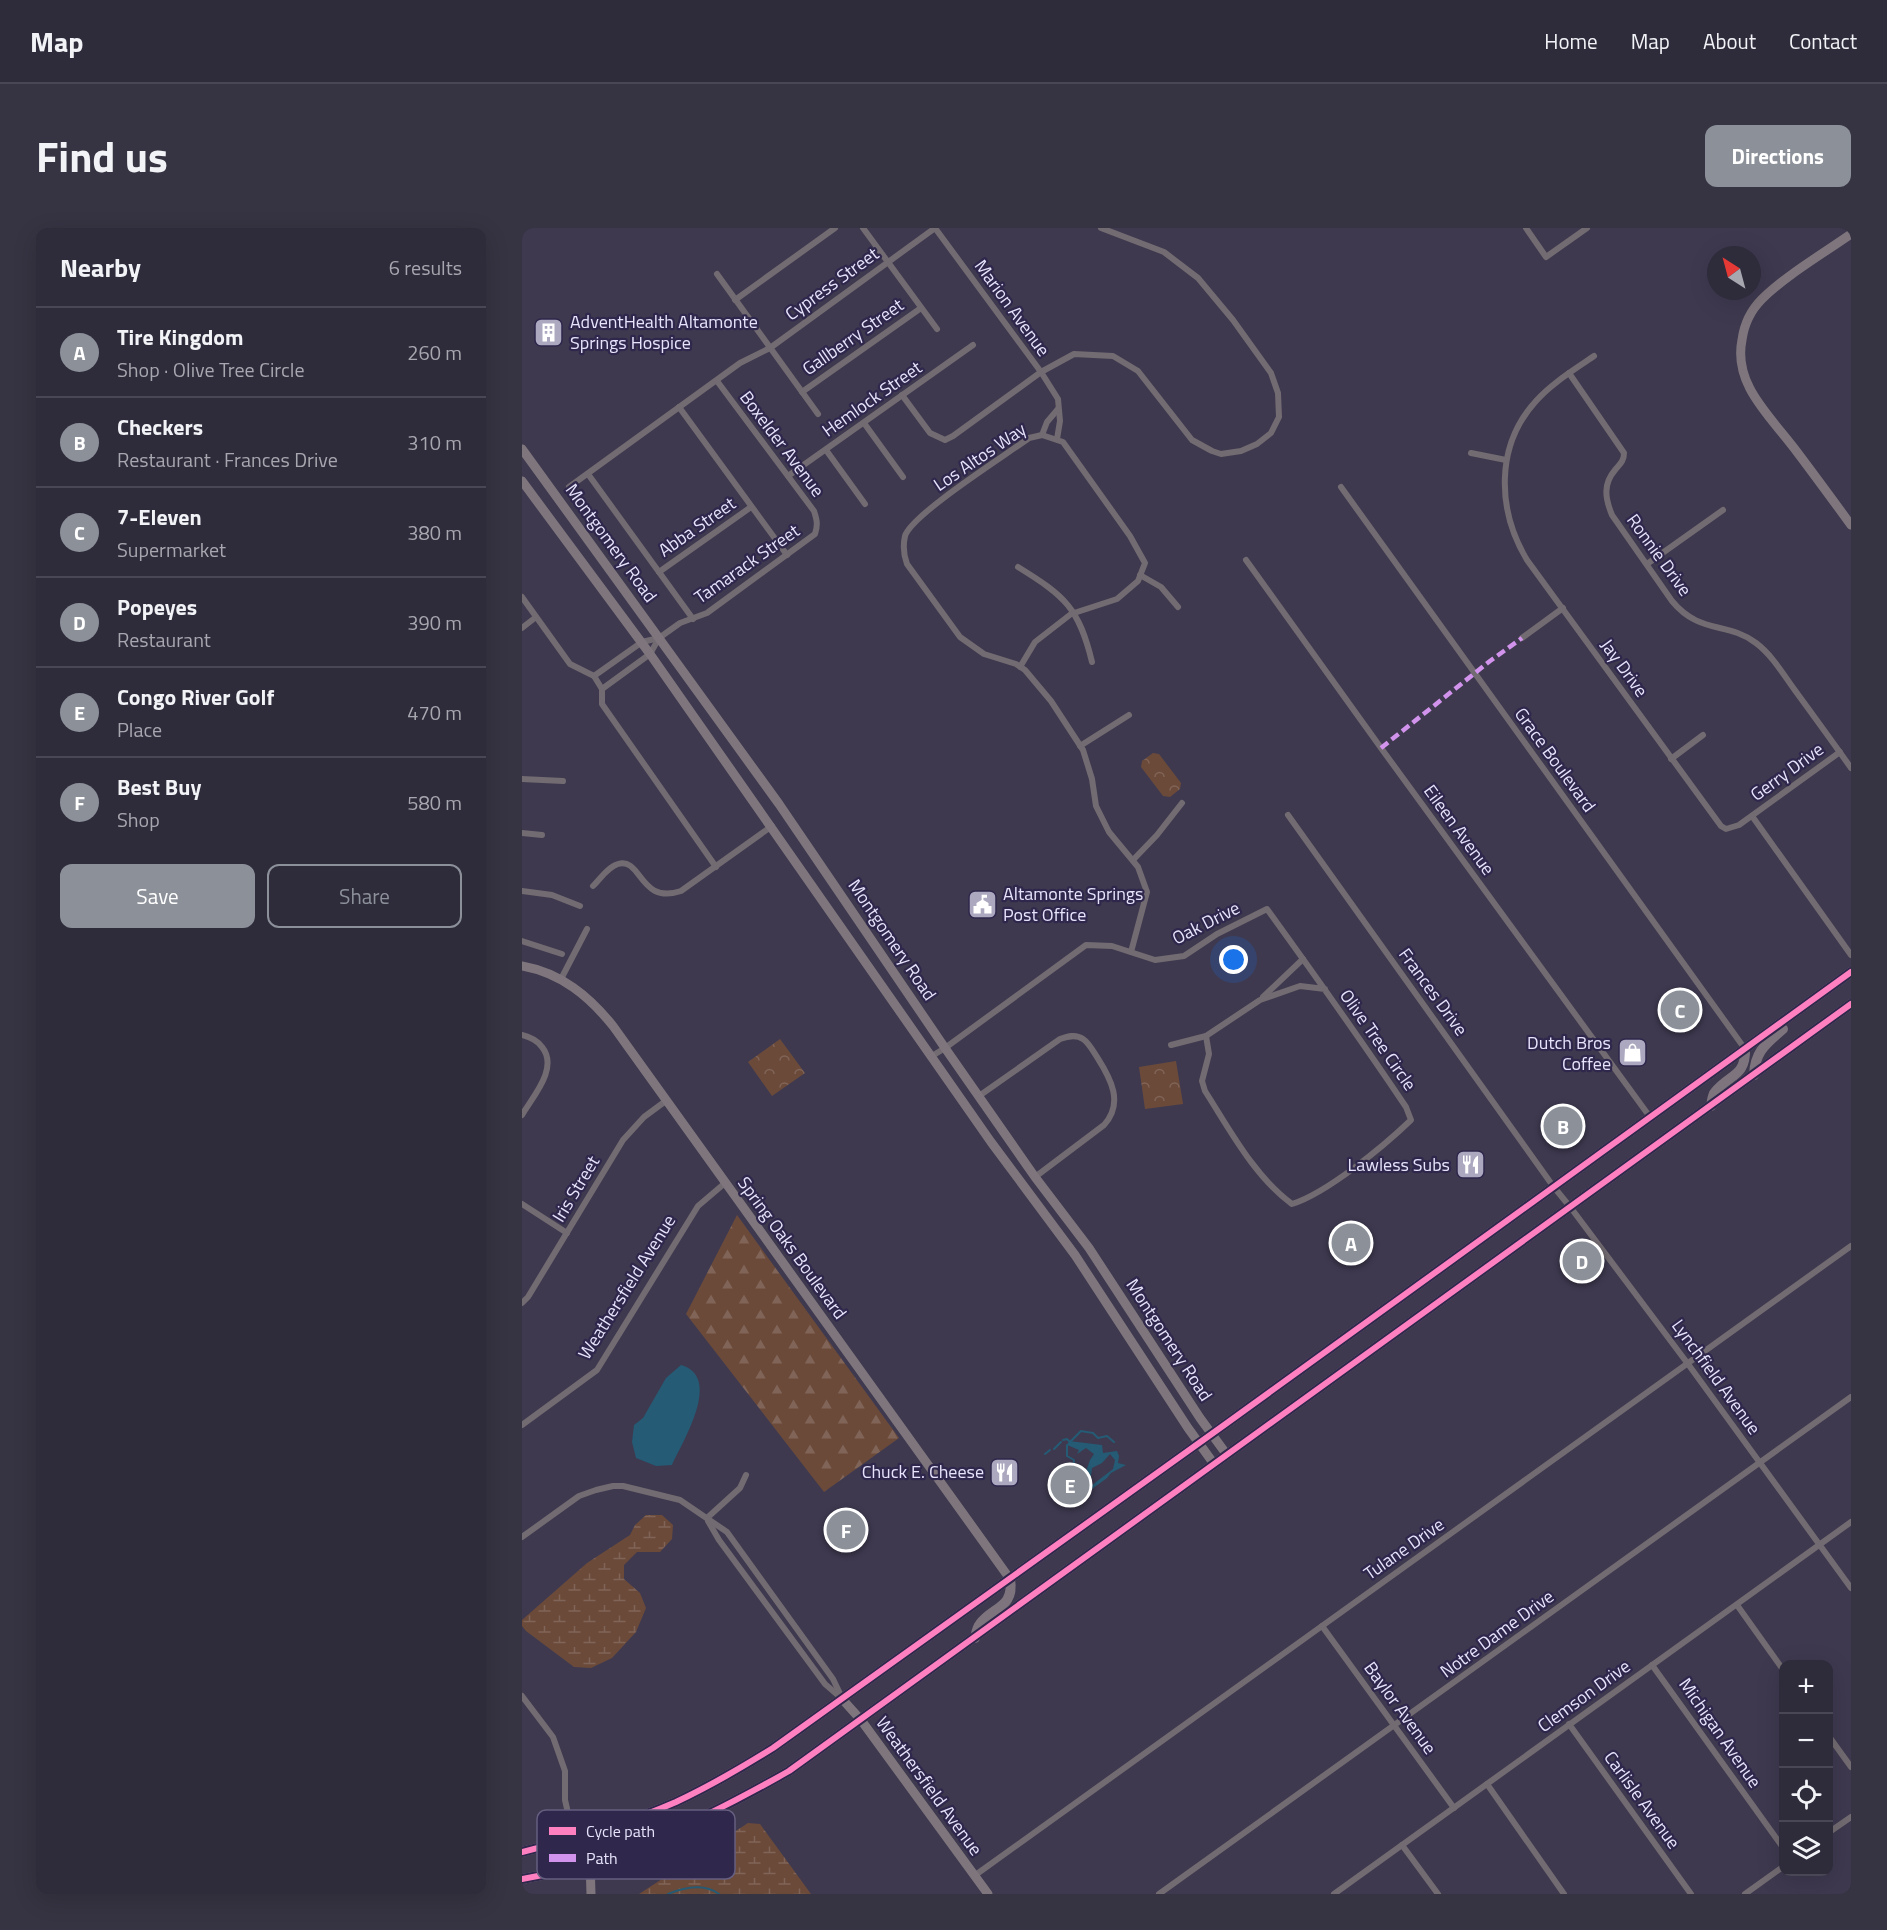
<!DOCTYPE html>
<meta charset="utf-8">
<style>
:root{--surface:#2e2b3b;--page:#363342;--text:#f1f3f6;--muted:#a7a7af;--line:#494755;--accent:#8c9099}
body{margin:0;font-family:"Titillium Web",sans-serif;background:var(--page);color:var(--text)}
.controls{position:absolute;right:18px;bottom:18px;display:grid;overflow:hidden;border-radius:12px;box-shadow:0 6px 24px #0002}
.controls button{width:54px;height:54px;display:grid;place-items:center;padding:0;border:0;border-bottom:2px solid var(--line);background:var(--surface);color:var(--text);font:30px sans-serif}
.compass{position:absolute;left:1185px;top:18px;width:54px;height:54px;border-radius:50%;background:var(--surface);box-shadow:0 6px 24px #0002;rotate:324deg}
.you{position:absolute;left:712px;top:732px;width:21px;height:21px;margin:-15px;border:4px solid #fff;border-radius:50%;background:#1a73e8;box-shadow:0 0 0 9px #1a73e833}
.badge{display:grid;place-items:center;width:39px;height:39px;border-radius:50%;background:var(--accent);color:#fff;font-size:20px;font-weight:700}
.pin{position:absolute;translate:-50% -50%;border:3px solid #fff;box-shadow:0 2px 6px #0006}
.list{margin:0;padding:0;list-style:none}
h2{display:flex;justify-content:space-between;align-items:center;height:78px;margin:0;padding:0 24px;font-size:26px}
h2 small{font-size:20px;font-weight:400;color:var(--muted)}
.list li{display:grid;grid-template-columns:39px 1fr auto;gap:18px;align-items:center;box-sizing:border-box;height:90px;padding:0 24px;border-top:2px solid var(--line)}
.list b{display:block;font-size:22px;white-space:nowrap}
.list p{margin:0;font-size:20px;white-space:nowrap;color:var(--muted)}
.list em{font-size:20px;font-style:normal;color:var(--muted)}
.actions{display:flex;gap:12px;padding:18px 24px}
.actions a{flex:1;padding:14px 0;border:2px solid var(--accent);border-radius:12px;text-align:center;font-size:21px;color:var(--accent)}
.actions .main{background:var(--accent);color:#fff}
.icon{flex:none;width:33px;height:33px;fill:none;stroke:currentColor;stroke-width:2;stroke-linecap:round;stroke-linejoin:round}
.map{position:relative;flex:none;width:1329px;height:1666px;overflow:hidden;border-radius:12px}
header{display:flex;align-items:center;gap:36px;box-sizing:border-box;height:84px;padding:0 30px;background:var(--surface);border-bottom:2px solid var(--line)}
header strong{font-size:28px}
nav{display:flex;gap:33px;margin-inline-start:auto;font-size:21px}
.intro{display:flex;align-items:center;justify-content:space-between;box-sizing:border-box;height:144px;padding:0 36px}
h1{margin:0;font-size:42px}
.button{padding:15px 27px;border-radius:12px;background:var(--accent);color:#fff;font-size:21px;font-weight:700}
main{display:flex;gap:36px;padding:0 36px}
aside{flex:1;background:var(--surface);border-radius:12px;box-shadow:0 6px 24px #0002}
.map>svg:first-child{display:block}
</style>
<header>
<strong>Map</strong>
<nav><a>Home</a><a>Map</a><a>About</a><a>Contact</a></nav>
</header>
<div class="intro"><h1>Find us</h1><a class="button">Directions</a></div>
<main>
<aside>
<h2>Nearby<small>6 results</small></h2>
<ul class="list">
<li><span class="badge">A</span><div><b>Tire Kingdom</b><p>Shop · Olive Tree Circle</p></div><em>260 m</em></li>
<li><span class="badge">B</span><div><b>Checkers</b><p>Restaurant · Frances Drive</p></div><em>310 m</em></li>
<li><span class="badge">C</span><div><b>7-Eleven</b><p>Supermarket</p></div><em>380 m</em></li>
<li><span class="badge">D</span><div><b>Popeyes</b><p>Restaurant</p></div><em>390 m</em></li>
<li><span class="badge">E</span><div><b>Congo River Golf</b><p>Place</p></div><em>470 m</em></li>
<li><span class="badge">F</span><div><b>Best Buy</b><p>Shop</p></div><em>580 m</em></li>
</ul>
<div class="actions"><a class="main">Save</a><a>Share</a></div>
</aside>
<div class="map">
<svg width="1329" height="1666" viewBox="0 0 1329 1666">
<defs>
<pattern id="forest-firs" width="22" height="20" patternUnits="userSpaceOnUse" patternTransform="scale(1.5)"><rect width="22" height="20" fill="#6b4a39"/><path d="M5 1l3.5 6h-7zM16 11l3.5 6h-7z" fill="#806457"/></pattern>
<pattern id="wetland-marsh" width="20" height="14" patternUnits="userSpaceOnUse" patternTransform="scale(1.5)"><rect width="20" height="14" fill="#6b4a39"/><path d="M1 5h8M5 5V1M11 12h8M15 12V8" fill="none" stroke="#806457"/></pattern>
<pattern id="park-crowns" width="20" height="18" patternUnits="userSpaceOnUse" patternTransform="scale(1.5)"><rect width="20" height="18" fill="#6b4a39"/><path d="M2 6a3 3 0 1 1 6 0M12 15a3 3 0 1 1 6 0" fill="none" stroke="#806457"/></pattern>
</defs>
<rect width="100%" height="100%" fill="#3e394f"/>
<!-- forest -->
<path fill="url(#forest-firs)" d="M215,987L377,1210L302,1264L164,1086Z"/>
<!-- wetland -->
<g fill="url(#wetland-marsh)">
<path d="M124,1287H140L151,1297L150,1311L138,1324H115L102,1337V1351L118,1365L124,1380L114,1404L90,1430L69,1440L52,1439L4,1403L0,1398V1392L65,1335L108,1307L113,1297Z"/>
<path d="M226,1595L238,1596L289,1666H117Z"/>
</g>
<!-- park -->
<g fill="url(#park-crowns)">
<path d="M631,525L637,526L659,555L658,561L648,569L641,568L619,539L620,533Z"/>
<path d="M258,811L283,845L250,868L226,834Z"/>
<path d="M654,833L661,876L623,881L617,839Z"/>
</g>
<!-- water -->
<g fill="#255b75" fill-rule="evenodd">
<path d="M159,1137C201,1149 161,1213 150,1237L134,1238L114,1230L110,1214L112,1197L121,1190L144,1150Z"/>
<path d="M547,1213L580,1217L581,1225L595,1223L597,1228L596,1235L604,1237L589,1245L585,1250L552,1274L553,1271L546,1268L560,1255L568,1232L572,1226L564,1220L555,1226L557,1222L545,1217ZM588,1226L593,1232L591,1241L569,1258L565,1257L564,1254L569,1248L570,1240L580,1235Z"/>
</g>
<g fill="none" stroke-linecap="round" stroke-linejoin="round">
<!-- stream -->
<g stroke="#255b75" stroke-width="2">
<path d="M541,1212L545,1211L548,1214L559,1203L571,1205L576,1210L585,1208L592,1214"/>
<path d="M545,1217V1228L552,1232L551,1242"/>
<path d="M532,1221L539,1214"/>
<path d="M523,1226L528,1222"/>
<path d="M146,1666C163,1659 182,1655 197,1666"/>
</g>
<!-- street -->
<g stroke="#726b71" stroke-width="6">
<path d="M341,0L415,101"/>
<path d="M413,0L519,144L536,171L538,193L535,211"/>
<path d="M1004,0L1024,29L1065,0"/>
<path d="M195,46L296,186"/>
<path d="M213,72L313,0"/>
<path d="M1072,128C1052,142 1030,155 1014,173C973,218 975,282 1005,332L1199,598L1204,601L1217,597L1318,524"/>
<path d="M1047,145L1102,225C1102,233 1098,236 1093,242C1081,256 1083,270 1090,287L1150,373C1178,407 1205,393 1234,415C1250,427 1261,446 1272,461C1291,487 1310,513 1329,540"/>
<path d="M280,164L399,80"/>
<path d="M380,167L408,205L423,212L431,208L519,144L552,126L591,128L616,143L670,212L690,223L699,226L719,223L735,216L749,205L757,189L756,165L749,145L711,92L676,50L642,24L579,0"/>
<path d="M157,179L265,327"/>
<path d="M342,195L381,249"/>
<path d="M520,207L525,194L536,181"/>
<path d="M304,222L343,276"/>
<path d="M949,225L984,232"/>
<path d="M66,246L171,391"/>
<path d="M266,248L451,117"/>
<path d="M47,259L218,135L248,120L413,0"/>
<path d="M819,259L1223,821"/>
<path d="M724,332L859,520L1128,889"/>
<path d="M1125,336L1201,282"/>
<path d="M496,339C543,368 557,380 570,434"/>
<path d="M137,344L229,279"/>
<path d="M618,347L639,359L656,379"/>
<path d="M0,369L48,436L72,448L80,461V476L194,639"/>
<path d="M0,400L14,389"/>
<path d="M1000,410L1041,380"/>
<path d="M498,439L513,414L549,386L595,371L616,353L623,335L608,308L541,214L520,207L507,210C484,227 390,286 383,308C381,317 382,328 385,336L438,409L462,426L494,436L503,442L529,473L561,522L570,551L574,578L587,604L616,639L625,664L609,724"/>
<path d="M72,448L120,414L137,410L158,395L185,385L293,306C296,297 295,292 292,283L195,153"/>
<path d="M80,461L128,426L137,410"/>
<path d="M558,518L607,487"/>
<path d="M1149,531L1181,507"/>
<path d="M0,551L41,553"/>
<path d="M766,587L1031,958L1049,980L1166,1136L1329,1360"/>
<path d="M1230,588L1329,727"/>
<path d="M0,605L20,607"/>
<path d="M611,632L635,607L660,575"/>
<path d="M71,658C78,651 86,639 96,636C120,629 117,677 159,663L250,598"/>
<path d="M0,663L30,667L58,678"/>
<path d="M0,713L40,726"/>
<path d="M39,751L65,701"/>
<path d="M741,769L781,731"/>
<path d="M0,807C8,809 15,812 20,819C37,840 11,868 0,887"/>
<path d="M649,817L684,808"/>
<path d="M410,828L423,820L564,717L590,718L633,732L662,728L695,706L745,681C792,746 839,812 884,879L889,892C862,918 805,965 770,976C732,948 708,902 683,863L680,853L687,826L684,808L738,772L778,758L803,761"/>
<path d="M457,868L538,811C546,808 554,806 561,811C567,815 571,823 575,829C589,851 602,875 582,897L513,949"/>
<path d="M0,976L45,1005"/>
<path d="M0,1075L6,1069L101,912L122,889L145,872"/>
<path d="M0,1197L75,1142L176,978L203,955"/>
<path d="M185,1290L218,1260L224,1247"/>
<path d="M186,1293L197,1312L303,1456L318,1469"/>
<path d="M0,1309L57,1268L74,1262L91,1258H101L158,1272L205,1304L311,1451L321,1472"/>
<path d="M1215,1377L1262,1443"/>
<path d="M800,1398L932,1580"/>
<path d="M1130,1437L1262,1621"/>
<path d="M0,1468L31,1509L43,1543V1572L52,1611"/>
<path d="M1047,1496L1169,1666"/>
<path d="M1306,1507L1329,1539"/>
<path d="M965,1556L1042,1666"/>
<path d="M1306,1605L1329,1589"/>
<path d="M880,1617L916,1666"/>
<path d="M452,1648L1329,1018"/>
<path d="M637,1666L1329,1169"/>
<path d="M812,1666L1329,1294"/>
<path d="M1223,1666L1262,1638"/>
</g>
<!-- secondary -->
<g stroke="#7f767d" stroke-width="9">
<path d="M1329,6C1302,25 1263,48 1240,71C1229,82 1222,97 1220,112C1211,156 1248,188 1272,220C1291,245 1310,271 1329,297"/>
<path d="M0,221L257,576L423,820L513,949L567,1020L678,1190L705,1227"/>
<path d="M0,253L128,426L469,914L553,1027L666,1200L692,1236"/>
<path d="M0,738C39,745 67,768 91,798L488,1351"/>
<path d="M321,1472L339,1492L466,1666"/>
<path d="M68,1633L69,1666"/>
</g>
<!-- primary -->
<g stroke="#7e747e" stroke-width="10">
<path d="M1232,847C1233,823 1244,816 1261,801"/>
<path d="M1189,878C1190,874 1190,867 1193,864C1207,846 1224,849 1223,821"/>
<path d="M453,1410C454,1406 455,1399 458,1396C470,1379 493,1380 488,1351"/>
<path d="M0,1624C52,1611 104,1596 154,1574C188,1558 219,1540 251,1520L705,1195L1329,744"/>
<path d="M68,1633C72,1617 82,1609 96,1600"/>
<path d="M0,1651C93,1635 186,1589 267,1543L1329,776"/>
</g>
<!-- quiet -->
<path stroke="#d193ec" stroke-width="4.5" stroke-dasharray="9 4.5" stroke-linecap="butt" d="M859,520L968,433L1000,410"/>
<defs>
<g id="cycleway">
<path d="M0,1624C52,1611 104,1596 154,1574C188,1558 219,1540 251,1520L705,1195L1329,744"/>
<path d="M0,1651C93,1635 186,1589 267,1543L1329,776"/>
</g>
</defs>
<!-- cycleway casing -->
<use href="#cycleway" stroke="#2f274c" stroke-width="10"/>
<!-- cycleway -->
<use href="#cycleway" stroke="#ff80c0" stroke-width="6"/>
</g>
<!-- icons -->
<defs>
<symbol id="building-square" viewBox="-11 -11 22 22"><rect x="-9" y="-9" width="18" height="18" rx="4" fill="#aba8bf" stroke="#2f274c"/><path d="M-4-6H4V6H1V3H-1V6H-4ZM-2.5-4.3h1.7v1.8h-1.7ZM.8-4.3h1.7v1.8H.8ZM-2.5-1h1.7V.8h-1.7ZM.8-1h1.7V.8H.8Z" fill="#fff"/></symbol>
<symbol id="civic-square" viewBox="-11 -11 22 22"><rect x="-9" y="-9" width="18" height="18" rx="4" fill="#aba8bf" stroke="#2f274c"/><path d="M-.6-6.5H3V-4.5H.6V-3L4-1V1h2V6H-6V1h2V-1L-.6-3ZM-1.2 2.5V6h2.4V2.5Z" fill="#fff"/></symbol>
<symbol id="shop-square" viewBox="-11 -11 22 22"><rect x="-9" y="-9" width="18" height="18" rx="4" fill="#aba8bf" stroke="#2f274c"/><path d="M-5-2.5h2.3a2.7 3.5 0 0 1 5.4 0H5L5.5 6h-11ZM-1.5-2.5h3a1.5 2.3 0 0 0-3 0Z" fill="#fff"/></symbol>
<symbol id="restaurant-square" viewBox="-11 -11 22 22"><rect x="-9" y="-9" width="18" height="18" rx="4" fill="#aba8bf" stroke="#2f274c"/><path d="M-5-6h1v4h1v-4h1v4h1v-4h1v5L-1.5 .5V6h-2V.5L-5-1ZM5-6V6H3V1.5H1.5Q1.5-4 5-6Z" fill="#fff"/></symbol>
</defs>
<g fill-rule="evenodd">
<use href="#building-square" x="10" y="88" width="33" height="33"/>
<use href="#civic-square" x="444" y="660" width="33" height="33"/>
<use href="#shop-square" x="1094" y="808" width="33" height="33"/>
<use href="#restaurant-square" x="932" y="920" width="33" height="33"/>
<use href="#restaurant-square" x="466" y="1228" width="33" height="33"/>
</g>
<g text-anchor="middle" stroke-width="4.5" stroke-linejoin="round" paint-order="stroke">
<!-- street labels -->
<g font-size="18" fill="#e6e3fb" stroke="#2f274c">
<text transform="translate(310 56) rotate(-36)" y="6">Cypress Street</text>
<text transform="translate(490 80) rotate(54)" y="6">Marion Avenue</text>
<text transform="translate(331 109) rotate(-35)" y="6">Gallberry Street</text>
<text transform="translate(350 171) rotate(-35)" y="6">Hemlock Street</text>
<text transform="translate(260 216) rotate(53)" y="6">Boxelder Avenue</text>
<text transform="translate(458 229) rotate(-34)" y="6">Los Altos Way</text>
<text transform="translate(175 299) rotate(-35)" y="6">Abba Street</text>
<text transform="translate(89 315) rotate(54)" y="6">Montgomery Road</text>
<text transform="translate(1137 327) rotate(54)" y="6">Ronnie Drive</text>
<text transform="translate(225 336) rotate(-35)" y="6">Tamarack Street</text>
<text transform="translate(1102 440) rotate(54)" y="6">Jay Drive</text>
<text transform="translate(1033 532) rotate(54)" y="6">Grace Boulevard</text>
<text transform="translate(1265 544) rotate(-36)" y="6">Gerry Drive</text>
<text transform="translate(937 602) rotate(54)" y="6">Eileen Avenue</text>
<text transform="translate(684 695) rotate(-27)" y="6">Oak Drive</text>
<text transform="translate(370 712) rotate(56)" y="6">Montgomery Road</text>
<text transform="translate(911 764) rotate(54)" y="6">Frances Drive</text>
<text transform="translate(856 812) rotate(55)" y="6">Olive Tree Circle</text>
<text transform="translate(54 961) rotate(-59)" y="6">Iris Street</text>
<text transform="translate(270 1020) rotate(54)" y="6">Spring Oaks Boulevard</text>
<text transform="translate(105 1059) rotate(-58)" y="6">Weathersfield Avenue</text>
<text transform="translate(647 1112) rotate(57)" y="6">Montgomery Road</text>
<text transform="translate(1194 1149) rotate(54)" y="6">Lynchfield Avenue</text>
<text transform="translate(882 1321) rotate(-35)" y="6">Tulane Drive</text>
<text transform="translate(975 1406) rotate(-36)" y="6">Notre Dame Drive</text>
<text transform="translate(1062 1468) rotate(-36)" y="6">Clemson Drive</text>
<text transform="translate(878 1480) rotate(54)" y="6">Baylor Avenue</text>
<text transform="translate(1198 1505) rotate(55)" y="6">Michigan Avenue</text>
<text transform="translate(407 1558) rotate(54)" y="6">Weathersfield Avenue</text>
<text transform="translate(1120 1572) rotate(54)" y="6">Carlisle Avenue</text>
</g>
<!-- poi labels -->
<g font-size="18" fill="#e6e3fb" stroke="#2f274c" text-anchor="end">
<text x="48" y="100" text-anchor="start">AdventHealth Altamonte<tspan x="48" dy="21">Springs Hospice</tspan></text>
<text x="481" y="672" text-anchor="start">Altamonte Springs<tspan x="481" dy="21">Post Office</tspan></text>
<text x="1089" y="821">Dutch Bros<tspan x="1089" dy="21">Coffee</tspan></text>
<text x="928" y="943">Lawless Subs</text>
<text x="462" y="1250">Chuck E. Cheese</text>
</g>
</g>
<!-- legend -->
<rect x="15" y="1582" width="198" height="69" rx="9" fill="#2f274c" stroke="#665f80" stroke-width="1.5"/>
<rect x="27" y="1599" width="27" height="8" fill="#ff80c0"/>
<rect x="27" y="1626" width="27" height="8" fill="#d193ec"/>
<g font-size="16" fill="#e6e3fb">
<text x="64" y="1609">Cycle path</text>
<text x="64" y="1636">Path</text>
</g>
</svg>
<div class="controls">
<button>+</button>
<button>−</button>
<button><svg class="icon" aria-label="locate" viewBox="0 0 24 24"><circle cx="12" cy="12" r="6"/><path d="M12 2v4M12 18v4M2 12h4M18 12h4"/></svg></button>
<button><svg class="icon" aria-label="layers" viewBox="0 0 24 24"><path d="M12 4l9 5-9 5-9-5zM3 14l9 5 9-5"/></svg></button>
</div>
<svg class="compass" viewBox="-18 -18 36 36"><path d="M0-13l5 13h-10z" fill="#e53935"/><path d="M0 13l5-13h-10z" fill="#a7a7af"/></svg>
<div class="you"></div>
<div class="pin badge" style="left:829px;top:1015px">A</div>
<div class="pin badge" style="left:1041px;top:898px">B</div>
<div class="pin badge" style="left:1158px;top:782px">C</div>
<div class="pin badge" style="left:1060px;top:1033px">D</div>
<div class="pin badge" style="left:548px;top:1257px">E</div>
<div class="pin badge" style="left:324px;top:1302px">F</div>
</div>
</main>
